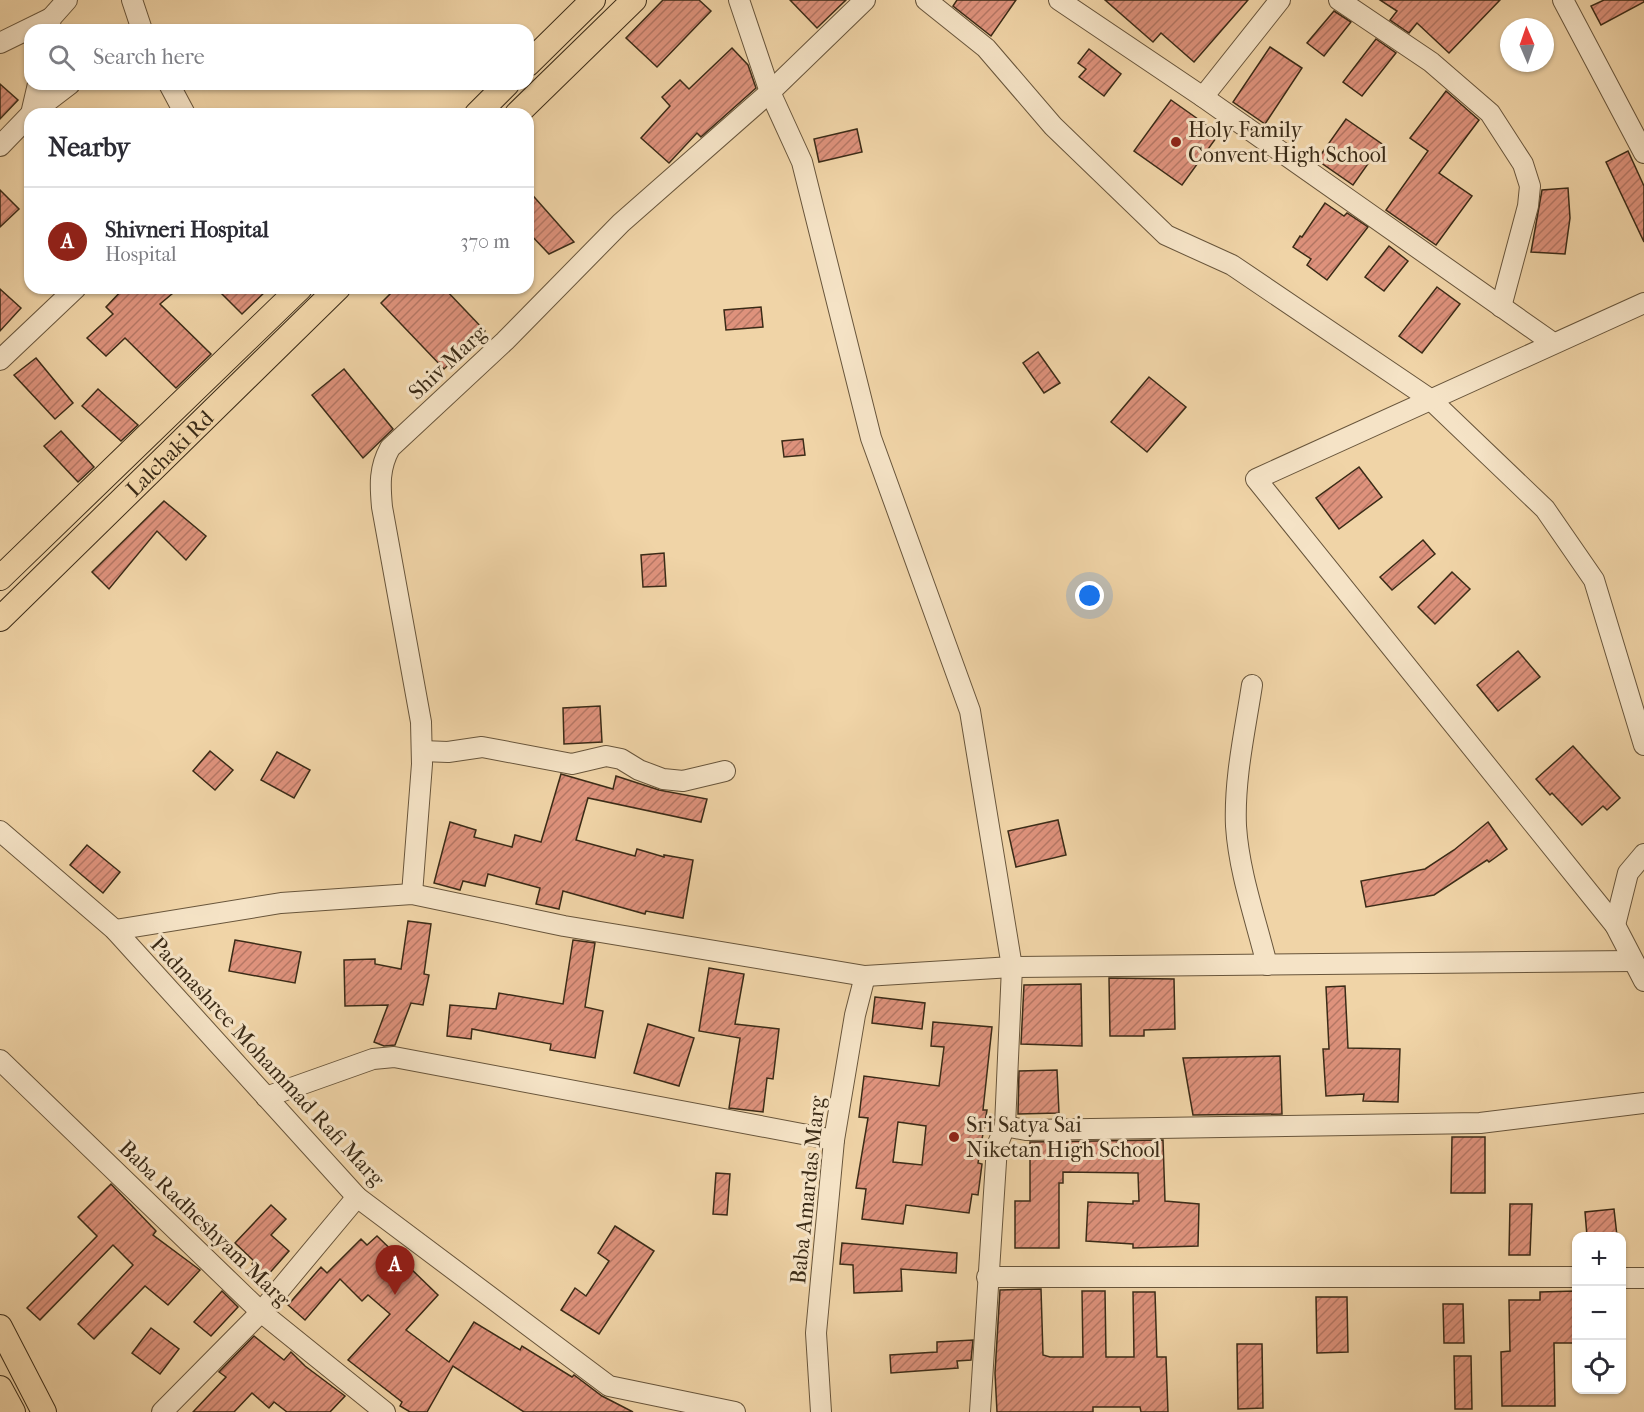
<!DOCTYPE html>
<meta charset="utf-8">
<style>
:root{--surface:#fff;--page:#f2f2f3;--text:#2b2b33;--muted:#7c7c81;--line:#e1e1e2;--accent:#8f2418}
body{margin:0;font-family:"IM FELL French Canon",serif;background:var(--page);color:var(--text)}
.controls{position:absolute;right:18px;bottom:18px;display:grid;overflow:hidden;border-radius:12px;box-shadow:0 2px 4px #0004}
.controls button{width:54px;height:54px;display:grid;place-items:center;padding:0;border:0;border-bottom:2px solid var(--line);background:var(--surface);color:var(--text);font:30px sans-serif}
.compass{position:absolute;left:1500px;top:18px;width:54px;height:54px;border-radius:50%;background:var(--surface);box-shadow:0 2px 4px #0004;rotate:358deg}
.you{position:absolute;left:1090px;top:596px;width:21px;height:21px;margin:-15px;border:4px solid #fff;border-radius:50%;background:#1a73e8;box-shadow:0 0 0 9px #1a73e833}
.badge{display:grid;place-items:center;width:39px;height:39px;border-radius:50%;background:var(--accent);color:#fff;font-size:20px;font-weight:700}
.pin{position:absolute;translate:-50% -50px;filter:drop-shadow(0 2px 3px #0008)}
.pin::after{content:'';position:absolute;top:32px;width:21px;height:18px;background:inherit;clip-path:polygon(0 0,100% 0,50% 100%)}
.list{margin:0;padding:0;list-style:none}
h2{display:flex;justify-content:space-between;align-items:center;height:78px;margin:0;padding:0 24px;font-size:26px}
h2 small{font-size:20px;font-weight:400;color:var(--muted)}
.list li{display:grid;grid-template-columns:39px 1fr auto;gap:18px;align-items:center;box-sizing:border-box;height:108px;padding:0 24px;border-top:2px solid var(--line)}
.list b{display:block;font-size:22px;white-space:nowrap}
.list p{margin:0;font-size:20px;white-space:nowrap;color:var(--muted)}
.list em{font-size:20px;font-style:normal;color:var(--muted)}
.icon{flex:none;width:33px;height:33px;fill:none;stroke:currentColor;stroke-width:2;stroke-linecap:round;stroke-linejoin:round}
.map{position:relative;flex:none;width:1644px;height:1412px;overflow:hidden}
.search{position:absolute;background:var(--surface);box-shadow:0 2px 4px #0004;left:24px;top:24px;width:510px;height:66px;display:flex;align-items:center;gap:15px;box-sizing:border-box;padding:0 21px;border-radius:18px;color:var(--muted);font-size:22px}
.panel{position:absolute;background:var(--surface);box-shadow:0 2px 4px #0004;left:24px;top:108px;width:510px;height:186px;border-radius:18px}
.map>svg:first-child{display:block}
</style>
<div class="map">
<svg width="1644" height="1412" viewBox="0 0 1644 1412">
<defs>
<pattern id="building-hatch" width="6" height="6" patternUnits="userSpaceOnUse" patternTransform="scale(1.5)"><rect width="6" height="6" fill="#de927c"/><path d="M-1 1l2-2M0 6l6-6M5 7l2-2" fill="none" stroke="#b57765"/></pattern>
</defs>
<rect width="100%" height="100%" fill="#f0d4a7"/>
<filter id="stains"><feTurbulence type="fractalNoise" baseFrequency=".00333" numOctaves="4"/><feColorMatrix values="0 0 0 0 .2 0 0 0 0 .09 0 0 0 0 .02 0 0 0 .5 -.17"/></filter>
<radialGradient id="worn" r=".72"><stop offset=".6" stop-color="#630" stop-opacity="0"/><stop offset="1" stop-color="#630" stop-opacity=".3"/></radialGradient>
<!-- building -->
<g fill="url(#building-hatch)" stroke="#3b2b17" stroke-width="1.5" fill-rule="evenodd">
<path d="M663,0H699L711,11L657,67L626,38Z"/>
<path d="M790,0H846L817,28Z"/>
<path d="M957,0H1016L991,36L953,6Z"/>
<path d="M1105,0H1248L1194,62L1161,33L1153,42Z"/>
<path d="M1380,0H1500L1449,53L1417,23L1409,33L1390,20L1397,11Z"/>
<path d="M1604,0H1644V2L1601,25L1591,6Z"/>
<path d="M1334,11L1351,22L1324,56L1307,43Z"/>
<path d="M1376,39L1396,53L1362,96L1343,82Z"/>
<path d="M1270,47L1302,68L1265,124L1233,102Z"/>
<path d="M732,48L748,65L756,88L701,137L697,133L669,163L641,138L670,106L662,97L680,80L689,89Z"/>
<path d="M1089,49L1121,74L1104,96L1079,77L1086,69L1078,63Z"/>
<path d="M0,84L18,100L0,119Z"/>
<path d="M1446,91L1479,120L1439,173L1472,196L1436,245L1386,210L1428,151L1410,138Z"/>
<path d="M1171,100L1219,134L1182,185L1134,151Z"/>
<path d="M1346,119L1382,144L1353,185L1317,160Z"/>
<path d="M857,129L862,152L819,162L814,139Z"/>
<path d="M1628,151L1644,186V242L1606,162Z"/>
<path d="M1568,188L1570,218L1565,254L1531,252L1542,190Z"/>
<path d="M0,190L19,209L0,227Z"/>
<path d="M528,190L574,242L549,254L528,232Z"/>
<path d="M1325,203L1344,216L1347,213L1368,227L1327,280L1307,265L1311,259L1293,247L1300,236L1302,237Z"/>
<path d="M1389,246L1408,261L1384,291L1365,277Z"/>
<path d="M1437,287L1460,304L1422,353L1399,336Z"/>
<path d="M124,288H179L160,304L211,354L176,388L125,338L106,356L87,338L113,314L106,307Z"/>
<path d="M216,288H269L242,314Z"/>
<path d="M396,288H444L485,331L444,369L381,303Z"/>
<path d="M0,289L21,308L0,331Z"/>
<path d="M761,307L763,327L726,330L724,310Z"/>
<path d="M1038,352L1060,383L1044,393L1023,363Z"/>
<path d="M36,358L73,403L55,419L14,375Z"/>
<path d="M344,369L393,429L363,458L312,395Z"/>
<path d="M1149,377L1186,407L1147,452L1111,422Z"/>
<path d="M98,389L138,425L121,441L82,406Z"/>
<path d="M61,431L94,467L78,482L44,446Z"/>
<path d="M803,439L805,455L784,457L782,441Z"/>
<path d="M1359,467L1382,497L1339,529L1316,498Z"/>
<path d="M164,501L206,536L186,560L157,531L109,589L92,572Z"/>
<path d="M1423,540L1435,554L1392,590L1380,577Z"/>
<path d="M664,553L666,586L643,587L641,555Z"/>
<path d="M1452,572L1470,589L1435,624L1418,607Z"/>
<path d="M1518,651L1540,677L1498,711L1477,685Z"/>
<path d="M600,706L602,742L564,744L563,708Z"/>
<path d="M1573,746L1620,798L1607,810L1603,806L1582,825L1552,793L1550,795L1536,779Z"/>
<path d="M210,751L233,770L215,790L193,771Z"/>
<path d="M277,752L310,770L294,798L261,780Z"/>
<path d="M561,774L613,789L616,776L659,790L707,799L701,822L588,798L576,840L635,856L637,849L664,857V855L693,860L683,918L646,911L645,914L563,891L559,909L536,904L540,888L488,874L485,886L463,881L460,890L434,883L450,822L476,830L474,837L512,847L515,835L541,842Z"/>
<path d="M1058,820L1066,855L1016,867L1008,831Z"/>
<path d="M1488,822L1507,849L1489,862L1487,860L1434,895L1366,907L1361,881L1425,869L1454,850Z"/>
<path d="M87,845L120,872L103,893L70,865Z"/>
<path d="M408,921L431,924L424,974L429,975L423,1005L411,1003L395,1045L384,1046L374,1042L388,1005L345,1006L344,960L375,959V964L401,969Z"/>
<path d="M235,940L301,952L295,983L229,971Z"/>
<path d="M573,940L595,943L585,1007L603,1011L595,1058L550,1050L551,1044L472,1029L471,1039L447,1036L450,1005L496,1009L499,993L563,1004Z"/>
<path d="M709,968L744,974L735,1024L779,1029L773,1079L767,1078L763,1112L729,1108L740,1038L699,1031Z"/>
<path d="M1109,978L1174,979L1175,1029L1144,1030V1036H1110Z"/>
<path d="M1081,984L1082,1046L1021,1044L1024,985Z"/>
<path d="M1345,986L1348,1048L1400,1049L1398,1102L1363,1101L1364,1094L1326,1096L1323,1049H1329L1326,987Z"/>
<path d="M875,997L925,1003L922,1029L872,1023Z"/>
<path d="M933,1022L992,1027L983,1110H987L978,1163L982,1164L978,1195L972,1194L969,1213L906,1205L903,1224L862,1219L866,1189L856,1188L868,1118L859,1117L864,1076L939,1086L944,1047L931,1046ZM898,1122L926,1126L922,1165L893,1162Z"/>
<path d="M648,1024L694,1038L679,1086L634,1073Z"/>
<path d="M1280,1056L1282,1114L1193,1115L1183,1058Z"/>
<path d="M1057,1070L1059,1113L1018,1114L1019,1071Z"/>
<path d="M1452,1137H1485V1193H1451Z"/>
<path d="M1163,1140L1165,1201L1199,1204L1198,1246L1133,1248V1244L1086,1241L1088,1202L1133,1204V1201H1139L1138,1173L1063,1172V1183H1059V1248H1015V1201H1030V1142Z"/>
<path d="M716,1173L730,1174L727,1215L713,1214Z"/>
<path d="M111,1184L156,1231L153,1235L200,1270L168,1305L145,1286L94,1339L78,1324L133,1265L113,1245L40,1320L27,1308L97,1236L78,1217Z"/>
<path d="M1510,1204H1532L1530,1255H1509Z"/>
<path d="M271,1205L286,1219L271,1235L289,1251L266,1277L252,1264L254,1261L235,1243Z"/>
<path d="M1614,1209L1617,1236H1587L1585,1212Z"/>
<path d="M615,1226L654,1251L599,1334L561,1310L575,1288L586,1296L609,1261L598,1253Z"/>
<path d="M377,1236L438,1295L406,1330L449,1362L474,1322L520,1350L522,1346L572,1377L574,1375L602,1396L633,1412H524L453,1366L427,1412H410L400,1406L402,1402L348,1360L390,1314L368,1295L362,1301L340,1279L305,1320L288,1305L321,1267L327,1273L361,1239L367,1245Z"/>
<path d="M842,1243L957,1253L956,1273L901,1269L902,1291L854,1293L853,1265L840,1264Z"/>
<path d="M1041,1289L1043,1355L1050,1357H1083L1082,1291H1105L1106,1357H1134L1133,1292H1155L1157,1357H1166L1168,1412H1141L1140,1407H1093V1412H997L995,1373L1000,1290Z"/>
<path d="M222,1291L238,1307L211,1336L194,1322Z"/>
<path d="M1576,1291V1343H1554L1555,1406H1502L1501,1352L1510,1351L1509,1300H1540V1292Z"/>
<path d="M1316,1297H1347L1348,1352L1317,1353Z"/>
<path d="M1443,1304H1463L1464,1343H1444Z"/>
<path d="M151,1328L179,1349L160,1374L132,1353Z"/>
<path d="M254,1336L284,1360L291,1352L305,1366L345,1396L330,1412H287L274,1402L269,1408L252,1393L234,1412H193L226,1377L219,1372Z"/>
<path d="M973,1340L971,1360L957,1361L958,1368L891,1373L890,1355L937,1352V1342Z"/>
<path d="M1237,1344H1262L1263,1408L1238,1409Z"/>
<path d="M1454,1356H1471L1472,1409H1455Z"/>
</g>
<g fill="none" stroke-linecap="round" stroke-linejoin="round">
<defs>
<g id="minor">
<path d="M132,0L142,30"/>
<path d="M926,0L986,48L1053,126L1166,235L1232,265L1430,399L1545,509L1594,580L1644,745"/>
<path d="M1059,0L1203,97L1553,343"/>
<path d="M1339,0L1431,62L1490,113L1523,164L1530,186L1528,206L1501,307"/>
<path d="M1563,0L1644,153"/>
<path d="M49,30L51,18L67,0"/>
<path d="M0,43L51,18"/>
<path d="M169,84L185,114"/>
<path d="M1203,97L1280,0"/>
<path d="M32,113L70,84"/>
<path d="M31,114L38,84"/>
<path d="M0,146L30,115"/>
<path d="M1644,303L1256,479L1615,925L1644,981"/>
<path d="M0,360L76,288"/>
<path d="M1252,685C1245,731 1234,779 1236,826C1239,873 1256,920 1267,965"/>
<path d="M422,751L448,752L482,747L572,764L606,756L621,759L639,770L663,779L683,781L725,771"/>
<path d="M0,831L115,930L357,1197L609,1386L735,1412"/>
<path d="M412,894L422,764L421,722L382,507C380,485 379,468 390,448L505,341L621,223L770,92L865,0"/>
<path d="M1615,925L1628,873L1644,854"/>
<path d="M115,930L281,903L412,894L564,926L865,976L1012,967L970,711L871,438L802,162L770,92L739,0"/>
<path d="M0,1060L261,1312L385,1412"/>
<path d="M266,1097L373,1059L394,1057L834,1140"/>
<path d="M1005,1126L1026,1130L1480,1123L1644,1103"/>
<path d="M987,1277H1576"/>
<path d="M1622,1278H1644"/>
<path d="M162,1412L261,1312L357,1197"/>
<path d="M821,1412L816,1333L834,1140L855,1015L865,976"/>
<path d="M980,1412L997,1146L1005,1126L1012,967L1633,961"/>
</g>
<g id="major">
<path d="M528,64L593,0"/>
<path d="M477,114L507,84"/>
<path d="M517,114L634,0"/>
<path d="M0,578L300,288"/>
<path id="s1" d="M0,619L338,288"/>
<path d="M0,1327L44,1412"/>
<path d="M0,1388L13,1412"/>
</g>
</defs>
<!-- minor casing -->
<use href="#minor" stroke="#68553b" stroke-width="22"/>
<!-- major casing -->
<use href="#major" stroke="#3b2b17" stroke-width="26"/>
<!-- minor -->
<use href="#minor" stroke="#f5e3c6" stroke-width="20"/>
<!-- major -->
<use href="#major" stroke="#f0d4a7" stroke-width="24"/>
</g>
<!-- markers -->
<g fill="#8f2418" stroke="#f5e3c6" stroke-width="2">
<circle cx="1176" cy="142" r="6"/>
<circle cx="954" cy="1137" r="6"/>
</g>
<g text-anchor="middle" stroke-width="6" stroke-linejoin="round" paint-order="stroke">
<!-- poi labels -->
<g font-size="22" fill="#3b2b17" stroke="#f5e3c6" text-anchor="start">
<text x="1188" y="137">Holy Family<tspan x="1188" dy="25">Convent High School</tspan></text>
<text x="966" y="1132">Sri Satya Sai<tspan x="966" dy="25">Niketan High School</tspan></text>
</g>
<!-- street labels -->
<g font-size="22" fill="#3b2b17" stroke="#f5e3c6">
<text transform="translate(447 362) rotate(-43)" y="8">Shiv Marg</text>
<text dy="8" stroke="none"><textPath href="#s1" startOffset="237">Lalchaki Rd</textPath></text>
<text transform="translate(268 1061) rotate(47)" y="8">Padmashree Mohammad Rafi Marg</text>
<text transform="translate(807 1190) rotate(-84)" y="8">Baba Amardas Marg</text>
<text transform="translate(205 1223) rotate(44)" y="8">Baba Radheshyam Marg</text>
</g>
</g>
<rect width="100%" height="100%" filter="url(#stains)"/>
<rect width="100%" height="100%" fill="url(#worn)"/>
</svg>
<div class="controls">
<button>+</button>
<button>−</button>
<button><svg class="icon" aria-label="locate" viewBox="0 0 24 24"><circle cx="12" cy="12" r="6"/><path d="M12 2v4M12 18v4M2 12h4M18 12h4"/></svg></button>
</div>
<svg class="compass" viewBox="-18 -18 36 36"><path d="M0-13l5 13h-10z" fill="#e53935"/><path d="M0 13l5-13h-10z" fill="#7c7c81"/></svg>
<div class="you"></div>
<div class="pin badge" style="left:395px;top:1295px">A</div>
<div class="search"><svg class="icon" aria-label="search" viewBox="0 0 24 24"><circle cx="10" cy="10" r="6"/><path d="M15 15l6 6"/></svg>Search here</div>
<section class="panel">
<h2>Nearby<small></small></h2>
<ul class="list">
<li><span class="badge">A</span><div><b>Shivneri Hospital</b><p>Hospital</p></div><em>370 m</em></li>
</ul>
</section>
</div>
